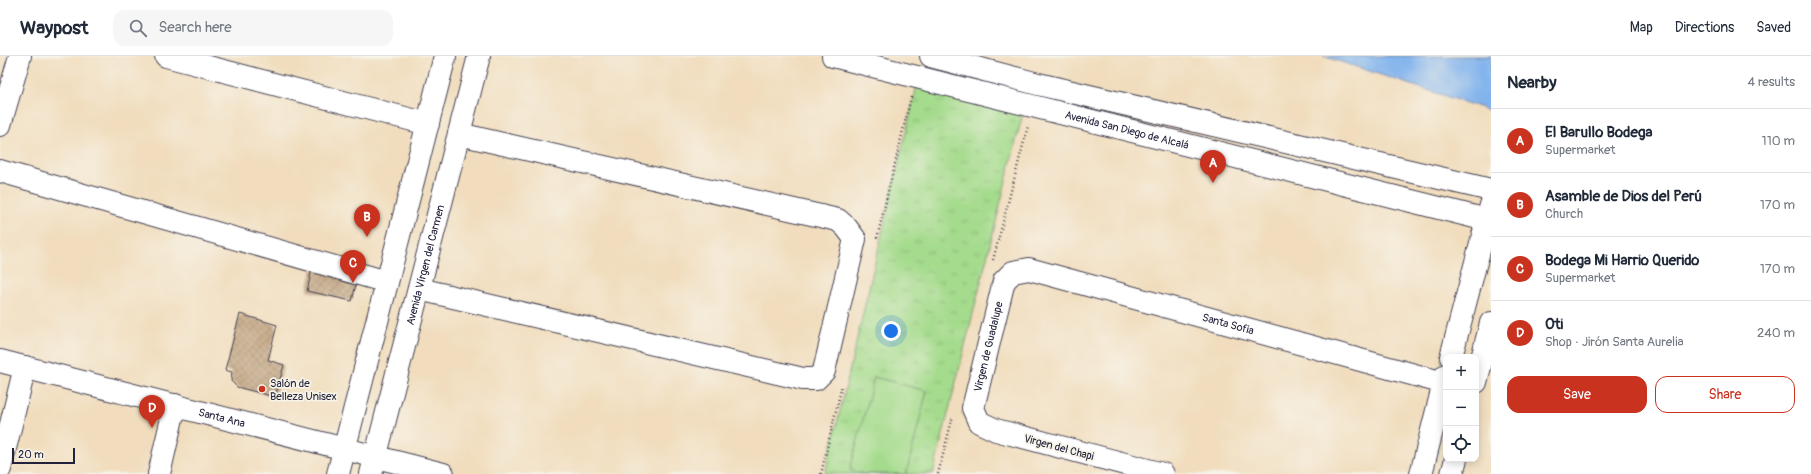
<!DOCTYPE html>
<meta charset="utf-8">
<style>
:root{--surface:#fff;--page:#f6f6f7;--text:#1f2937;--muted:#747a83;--line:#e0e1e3;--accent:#c8321e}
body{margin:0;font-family:Pangolin,sans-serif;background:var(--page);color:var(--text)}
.controls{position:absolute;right:12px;bottom:12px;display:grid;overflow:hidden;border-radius:8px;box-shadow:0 2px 10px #0003}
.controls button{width:36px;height:36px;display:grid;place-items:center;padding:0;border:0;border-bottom:1px solid var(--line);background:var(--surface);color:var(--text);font:20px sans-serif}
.scale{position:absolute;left:12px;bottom:10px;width:63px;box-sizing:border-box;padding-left:4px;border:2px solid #22223b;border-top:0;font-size:11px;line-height:14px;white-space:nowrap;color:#22223b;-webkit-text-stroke:3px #f7f3e8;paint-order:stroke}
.you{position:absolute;left:891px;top:275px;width:14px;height:14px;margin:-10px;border:3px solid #fff;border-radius:50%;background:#1a73e8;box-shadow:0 0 0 6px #1a73e833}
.badge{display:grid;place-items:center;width:26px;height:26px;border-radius:50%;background:var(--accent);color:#fff;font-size:13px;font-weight:700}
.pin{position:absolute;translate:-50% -33px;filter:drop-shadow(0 1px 2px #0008)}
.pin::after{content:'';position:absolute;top:21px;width:14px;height:12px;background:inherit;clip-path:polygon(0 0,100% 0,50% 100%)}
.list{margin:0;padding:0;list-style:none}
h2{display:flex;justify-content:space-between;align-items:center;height:52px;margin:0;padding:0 16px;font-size:17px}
h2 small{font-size:13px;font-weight:400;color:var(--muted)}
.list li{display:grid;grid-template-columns:26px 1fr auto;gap:12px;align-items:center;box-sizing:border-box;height:64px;padding:0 16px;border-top:1px solid var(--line)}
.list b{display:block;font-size:15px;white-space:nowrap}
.list p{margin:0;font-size:13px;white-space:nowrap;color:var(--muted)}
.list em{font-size:13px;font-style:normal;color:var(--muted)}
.actions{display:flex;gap:8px;padding:12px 16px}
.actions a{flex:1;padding:9px 0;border:1px solid var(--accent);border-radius:12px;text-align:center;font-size:14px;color:var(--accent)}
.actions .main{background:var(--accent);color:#fff}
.icon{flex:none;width:22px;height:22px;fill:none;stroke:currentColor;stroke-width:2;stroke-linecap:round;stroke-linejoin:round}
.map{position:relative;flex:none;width:1491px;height:418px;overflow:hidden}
header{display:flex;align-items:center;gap:24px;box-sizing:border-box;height:56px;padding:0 20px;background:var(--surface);border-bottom:1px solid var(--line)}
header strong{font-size:19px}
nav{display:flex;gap:22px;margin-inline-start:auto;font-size:14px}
.search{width:280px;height:36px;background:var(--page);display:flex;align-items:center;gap:10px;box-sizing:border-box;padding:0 14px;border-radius:12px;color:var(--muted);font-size:15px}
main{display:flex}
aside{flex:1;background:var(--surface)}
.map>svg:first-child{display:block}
</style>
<header>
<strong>Waypost</strong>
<div class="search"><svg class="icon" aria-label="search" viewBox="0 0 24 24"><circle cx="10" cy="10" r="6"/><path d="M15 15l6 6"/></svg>Search here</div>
<nav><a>Map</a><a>Directions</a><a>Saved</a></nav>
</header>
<main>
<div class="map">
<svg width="1491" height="418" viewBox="0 0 1491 418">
<defs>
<pattern id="grass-tufts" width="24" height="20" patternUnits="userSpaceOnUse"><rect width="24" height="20" fill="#a4db8c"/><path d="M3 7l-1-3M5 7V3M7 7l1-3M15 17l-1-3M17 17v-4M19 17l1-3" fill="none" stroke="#8dbc7a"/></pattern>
<pattern id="building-cross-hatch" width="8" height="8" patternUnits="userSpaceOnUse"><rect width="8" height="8" fill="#c0a17d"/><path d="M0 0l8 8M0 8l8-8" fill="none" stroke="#9c8368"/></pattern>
</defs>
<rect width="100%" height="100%" fill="#f7f3e8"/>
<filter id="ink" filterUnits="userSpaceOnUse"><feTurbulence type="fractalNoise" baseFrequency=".025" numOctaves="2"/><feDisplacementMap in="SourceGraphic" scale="8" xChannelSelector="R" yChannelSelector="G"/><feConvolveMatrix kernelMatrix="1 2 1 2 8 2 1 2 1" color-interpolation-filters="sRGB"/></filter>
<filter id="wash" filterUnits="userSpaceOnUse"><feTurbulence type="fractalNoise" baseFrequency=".012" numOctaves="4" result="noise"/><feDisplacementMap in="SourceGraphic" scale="16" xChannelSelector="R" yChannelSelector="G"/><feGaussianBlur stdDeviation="0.9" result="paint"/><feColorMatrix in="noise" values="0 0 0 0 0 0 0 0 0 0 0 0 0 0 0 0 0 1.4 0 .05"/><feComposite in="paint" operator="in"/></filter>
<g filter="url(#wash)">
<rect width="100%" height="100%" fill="#f1ddbd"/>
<!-- grass -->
<path fill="url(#grass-tufts)" stroke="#637e64" d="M917,29L1023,57L933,418H825Z"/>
<!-- garden -->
<path fill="#a4db8c" stroke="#637e64" d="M874,321L927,335L906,418H865L850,414Z"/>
<!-- water -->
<path fill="#81b3ed" stroke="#526a94" d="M1323,0H1491V55Z"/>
<g id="blocks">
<!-- building -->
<g fill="url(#building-cross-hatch)">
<path d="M312,213L357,224L352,245L307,235Z"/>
<path d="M240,258L277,269L268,304L284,309L275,341L237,331L231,325L232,316L225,314Z"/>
</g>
</g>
</g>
<g filter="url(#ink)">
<use href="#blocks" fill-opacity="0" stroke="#413e4e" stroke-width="1"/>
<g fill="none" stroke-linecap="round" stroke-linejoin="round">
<defs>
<g id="minor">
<path d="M166,0L428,68"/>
<path d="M0,69L20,0"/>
<path d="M0,115L387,226"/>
<path d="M419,233L803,323H816L824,315L855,183L846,171L838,164L459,78"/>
<path d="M1451,301L1491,149"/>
<path id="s1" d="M0,305L443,418"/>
<path d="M1476,326L1491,267"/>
<path d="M0,413L25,311"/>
<path d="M159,418L175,349"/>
<path id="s2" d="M1163,418L996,374L979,366L973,352L1004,225L1013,216L1029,213L1444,327"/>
<path d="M1421,418L1446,319"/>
<path d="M1452,418L1456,403"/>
</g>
<g id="major">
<path id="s3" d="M833,0L1491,165"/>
<path d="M931,0L1038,28L1491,134"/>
<path d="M338,418L445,0"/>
<path id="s4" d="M371,418L479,0"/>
</g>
</defs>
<!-- minor casing -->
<use href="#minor" stroke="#413e4e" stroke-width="24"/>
<!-- major casing -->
<use href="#major" stroke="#413e4e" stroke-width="24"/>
<!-- path -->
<g stroke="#413e4e" stroke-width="2.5" stroke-dasharray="1 3" stroke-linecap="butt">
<path d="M877,182L911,41"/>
<path d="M993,204L1028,70"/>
<path d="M821,418L842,329"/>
<path d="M938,418L953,360"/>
</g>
<!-- minor -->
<use href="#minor" stroke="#fff" stroke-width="22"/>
<!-- major -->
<use href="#major" stroke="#fff" stroke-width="22"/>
</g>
</g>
<!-- markers -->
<circle fill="#c8321e" stroke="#f7f3e8" stroke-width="1.5" cx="262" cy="333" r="4"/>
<g text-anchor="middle" stroke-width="3.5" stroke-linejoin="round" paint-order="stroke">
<!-- street labels -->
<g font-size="11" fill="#22223b" stroke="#f7f3e8">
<text dy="4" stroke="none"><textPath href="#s3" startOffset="303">Avenida San Diego de Alcalá</textPath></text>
<text dy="4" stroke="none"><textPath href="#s4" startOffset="216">Avenida Vírgen del Carmen</textPath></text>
<text dy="4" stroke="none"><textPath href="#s2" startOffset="573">Santa Sofia</textPath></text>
<text dy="4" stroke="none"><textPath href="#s2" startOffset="270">Virgen de Guadalupe</textPath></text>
<text dy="4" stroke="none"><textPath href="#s1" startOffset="229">Santa Ana</textPath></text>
<text transform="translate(1059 391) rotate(15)" y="4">Virgen del Chapi</text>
</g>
<!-- poi labels -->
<g font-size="11" fill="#22223b" stroke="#f7f3e8" text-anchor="start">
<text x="270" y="331">Salón de<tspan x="270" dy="13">Belleza Unisex</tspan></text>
</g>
</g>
</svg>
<div class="controls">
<button>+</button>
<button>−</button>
<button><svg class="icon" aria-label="locate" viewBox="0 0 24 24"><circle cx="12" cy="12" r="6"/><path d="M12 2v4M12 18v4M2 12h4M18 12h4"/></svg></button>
</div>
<div class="scale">20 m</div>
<div class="you"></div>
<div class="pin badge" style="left:1213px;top:127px">A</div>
<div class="pin badge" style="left:367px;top:181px">B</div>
<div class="pin badge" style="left:353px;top:227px">C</div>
<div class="pin badge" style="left:152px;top:372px">D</div>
</div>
<aside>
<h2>Nearby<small>4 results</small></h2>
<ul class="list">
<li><span class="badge">A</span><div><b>El Barullo Bodega</b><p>Supermarket</p></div><em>110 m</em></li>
<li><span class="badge">B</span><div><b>Asamble de Dios del Perú</b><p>Church</p></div><em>170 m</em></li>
<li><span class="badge">C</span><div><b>Bodega Mi Harrio Querido</b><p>Supermarket</p></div><em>170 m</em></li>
<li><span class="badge">D</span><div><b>Oti</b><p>Shop · Jirón Santa Aurelia</p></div><em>240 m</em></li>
</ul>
<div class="actions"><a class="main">Save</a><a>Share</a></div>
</aside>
</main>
